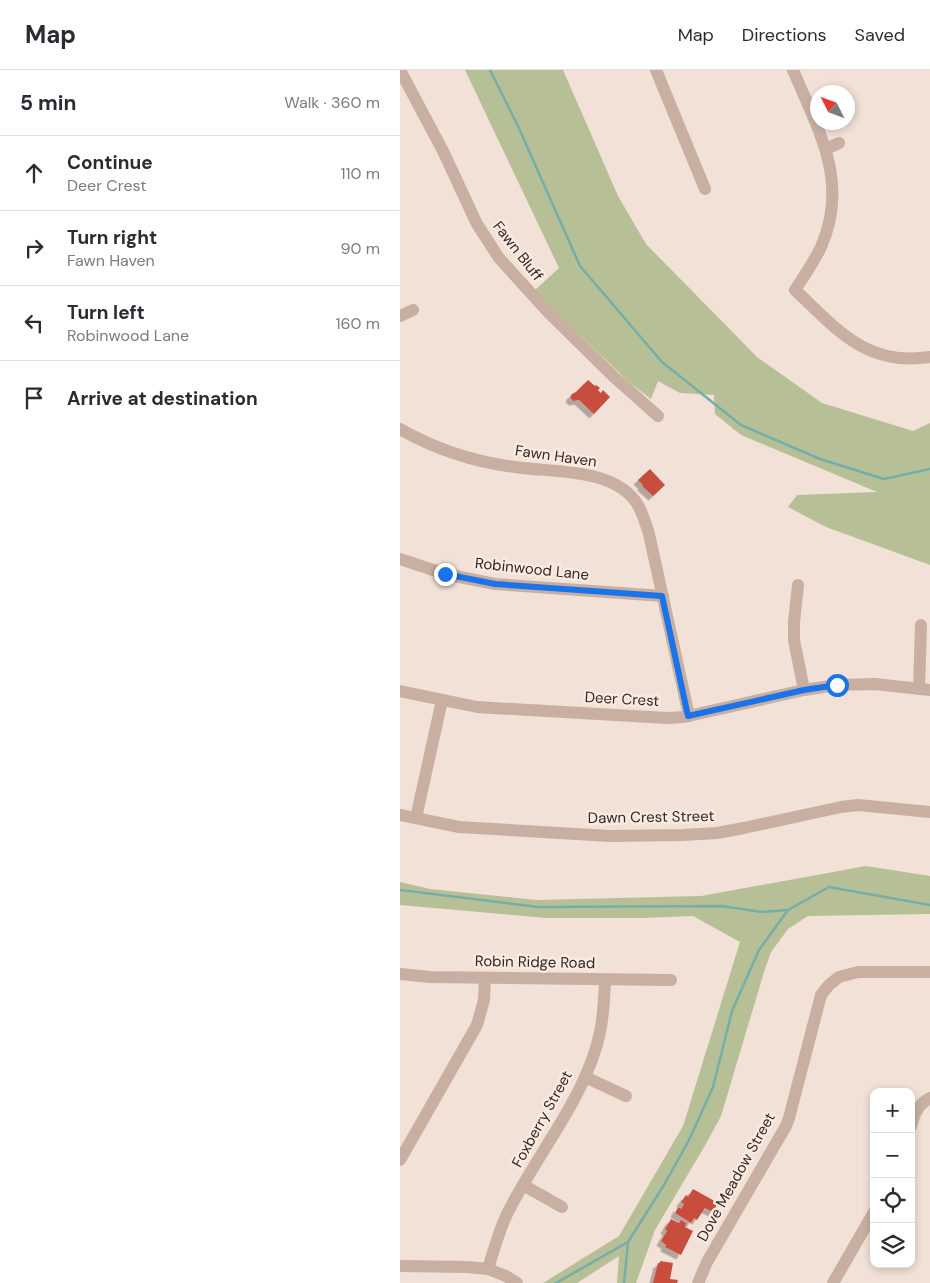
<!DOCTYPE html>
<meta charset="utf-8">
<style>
:root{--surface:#fff;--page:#f7f7f7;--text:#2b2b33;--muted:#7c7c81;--line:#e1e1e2}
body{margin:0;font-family:"DM Sans",sans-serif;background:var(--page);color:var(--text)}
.controls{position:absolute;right:15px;bottom:15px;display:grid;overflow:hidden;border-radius:10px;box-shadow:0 2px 8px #0003}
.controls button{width:45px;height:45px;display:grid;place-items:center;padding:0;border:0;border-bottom:1px solid var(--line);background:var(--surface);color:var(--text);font:25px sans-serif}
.compass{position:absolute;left:410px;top:15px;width:45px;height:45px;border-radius:50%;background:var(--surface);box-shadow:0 2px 8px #0003;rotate:312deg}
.stop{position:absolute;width:15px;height:15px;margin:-11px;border:4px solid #1a73e8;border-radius:50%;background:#fff}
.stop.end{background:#1a73e8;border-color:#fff;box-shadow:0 1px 5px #0008}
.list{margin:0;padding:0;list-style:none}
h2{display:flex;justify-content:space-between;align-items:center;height:65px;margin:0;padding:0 20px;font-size:21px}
h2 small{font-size:16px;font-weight:400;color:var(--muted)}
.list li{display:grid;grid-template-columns:32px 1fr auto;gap:15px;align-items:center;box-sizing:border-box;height:75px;padding:0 20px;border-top:1px solid var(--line)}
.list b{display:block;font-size:19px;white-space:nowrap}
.list p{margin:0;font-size:16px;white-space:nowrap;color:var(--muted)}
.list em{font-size:16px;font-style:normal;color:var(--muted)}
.icon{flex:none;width:28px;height:28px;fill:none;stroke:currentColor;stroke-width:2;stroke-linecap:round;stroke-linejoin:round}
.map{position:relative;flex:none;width:530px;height:1213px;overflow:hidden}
header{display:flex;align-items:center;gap:30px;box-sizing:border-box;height:70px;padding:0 25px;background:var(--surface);border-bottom:1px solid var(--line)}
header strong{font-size:24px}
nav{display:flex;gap:28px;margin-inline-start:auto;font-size:18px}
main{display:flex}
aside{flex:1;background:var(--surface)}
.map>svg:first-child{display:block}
</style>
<header>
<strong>Map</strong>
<nav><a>Map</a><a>Directions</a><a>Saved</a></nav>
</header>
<main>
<aside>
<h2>5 min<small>Walk · 360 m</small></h2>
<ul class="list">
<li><svg class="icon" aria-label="ahead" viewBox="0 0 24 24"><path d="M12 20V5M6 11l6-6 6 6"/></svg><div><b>Continue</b><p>Deer Crest</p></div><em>110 m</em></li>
<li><svg class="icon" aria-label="right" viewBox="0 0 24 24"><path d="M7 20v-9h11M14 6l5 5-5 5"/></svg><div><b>Turn right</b><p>Fawn Haven</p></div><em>90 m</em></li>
<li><svg class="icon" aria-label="left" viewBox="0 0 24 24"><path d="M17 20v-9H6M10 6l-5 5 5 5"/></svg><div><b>Turn left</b><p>Robinwood Lane</p></div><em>160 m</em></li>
<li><svg class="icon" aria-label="arrive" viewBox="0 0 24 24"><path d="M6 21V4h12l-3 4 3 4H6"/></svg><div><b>Arrive at destination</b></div></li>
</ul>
</aside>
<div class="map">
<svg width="530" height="1213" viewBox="0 0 530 1213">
<defs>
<filter id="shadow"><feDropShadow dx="-4.5" dy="4.5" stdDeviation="0" flood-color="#0004"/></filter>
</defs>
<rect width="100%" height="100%" fill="#f1e1d6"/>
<!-- green -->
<g fill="#b7bf96">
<path d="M65,0H163L218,126L246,174L357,287L422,333L513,361L530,353V495L426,457L388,437L397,425L477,422L341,365L315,344L314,325L280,323L258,311L251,329L230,313L134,221L159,198Z"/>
<path d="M466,796L530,806V844L408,846L388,859L371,882L364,902L321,1046L307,1072L255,1160L236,1213H217L219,1186L177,1213H143L219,1166L283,1056L340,872L293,846L242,848H146L0,835V812L30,819L137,830L301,826Z"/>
</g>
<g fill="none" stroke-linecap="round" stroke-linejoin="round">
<!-- stream -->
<g stroke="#75aea9" stroke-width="2.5">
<path d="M90,0L118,56L180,196L262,292L341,355L420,389L484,409L530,399"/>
<path d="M0,820L138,837L321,836L362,842L387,840"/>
<path d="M156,1213L228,1172"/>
<path d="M224,1213L228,1172L264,1115L289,1070L313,1017L332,941L359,880L388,840L429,817L530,835"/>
</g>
</g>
<!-- building -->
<g fill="#c84d3d" filter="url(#shadow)">
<path d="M188,310L195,316L196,315L200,318L198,320L201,323L203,320L210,327L194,344L179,330L173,331L170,327L172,324L176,322Z"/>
<path d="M250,399L265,415L253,426L242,416L243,415L238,410Z"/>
<path d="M293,1119L318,1133L313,1142L305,1138L297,1150L294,1148L291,1153L275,1143L278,1137L281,1139L284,1134L281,1132L286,1125L288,1127Z"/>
<path d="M271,1149L279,1153L281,1150L286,1153L285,1157L293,1161L281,1185L265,1177L266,1175L261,1171L267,1161L265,1159Z"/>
<path d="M260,1191L273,1193L270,1209L278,1210L277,1213H253L258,1193H260Z"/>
</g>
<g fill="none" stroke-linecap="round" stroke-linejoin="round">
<!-- minor -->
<g stroke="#c8afa2" stroke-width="12">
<path d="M0,0L43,81L77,154L99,188L148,242L213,306L258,346"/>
<path d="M256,0L305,119"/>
<path d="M393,0C418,60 450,111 421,177C414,192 404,206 395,220C437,259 466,297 530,287"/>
<path d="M426,79L439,73"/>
<path d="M0,246L13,240"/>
<path d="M0,359C35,379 75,392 115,397C153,403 215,397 238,435C243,444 246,454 249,464L289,646"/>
<path d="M0,489L45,504L95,514L263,526"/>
<path d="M398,515L394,552V570L404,620"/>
<path d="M519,619L521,555"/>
<path d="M0,621L77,637L267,648L284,647L404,620L437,615L475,614L530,620"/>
<path d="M0,745L59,757L210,766L283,765L317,763L344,758L441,737L458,735L530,742"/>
<path d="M16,748L42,630"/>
<path d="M0,904L30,907L271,910"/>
<path d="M185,1007L226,1026"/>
<path d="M511,1056C515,1042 518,1035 530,1028"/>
<path d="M0,1090L77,955L84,930L85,908"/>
<path d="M123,1115L162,1137"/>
<path d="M0,1196L68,1197L88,1199L106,1206L117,1213"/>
<path d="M88,1199C94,1180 99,1160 108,1142C135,1088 177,1038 195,981C203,957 204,934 205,909"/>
<path d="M298,1213L307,1192L386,1056L389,1048L421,925L429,915L439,907L458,902H530"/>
<path d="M433,1213L474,1142"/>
</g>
</g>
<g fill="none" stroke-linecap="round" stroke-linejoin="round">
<!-- route -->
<path stroke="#1a73e8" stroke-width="6" d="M45,504L95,514L262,526L288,646L404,620L437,615"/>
</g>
<g text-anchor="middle" stroke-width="5" stroke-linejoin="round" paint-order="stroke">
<!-- street labels -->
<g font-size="15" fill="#332725" stroke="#f9ebe2">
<text transform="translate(118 181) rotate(52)" y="5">Fawn Bluff</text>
<text transform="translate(156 386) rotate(8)" y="5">Fawn Haven</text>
<text transform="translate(132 499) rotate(6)" y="5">Robinwood Lane</text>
<text transform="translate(222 629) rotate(3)" y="5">Deer Crest</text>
<text transform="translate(251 747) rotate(-1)" y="5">Dawn Crest Street</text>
<text transform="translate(135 892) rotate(1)" y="5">Robin Ridge Road</text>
<text transform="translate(142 1049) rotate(-61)" y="5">Foxberry Street</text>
<text transform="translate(336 1107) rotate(-61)" y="5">Dove Meadow Street</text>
</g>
</g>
</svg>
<div class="controls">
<button>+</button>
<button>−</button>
<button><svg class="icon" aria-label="locate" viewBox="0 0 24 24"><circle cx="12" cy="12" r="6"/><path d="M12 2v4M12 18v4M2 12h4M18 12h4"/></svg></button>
<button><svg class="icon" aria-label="layers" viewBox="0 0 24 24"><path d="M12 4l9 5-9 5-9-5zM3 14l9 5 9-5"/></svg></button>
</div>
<svg class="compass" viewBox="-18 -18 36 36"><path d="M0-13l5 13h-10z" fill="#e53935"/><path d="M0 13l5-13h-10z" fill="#7c7c81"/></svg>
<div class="stop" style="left:437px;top:615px"></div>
<div class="stop end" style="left:45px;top:504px"></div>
</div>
</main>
